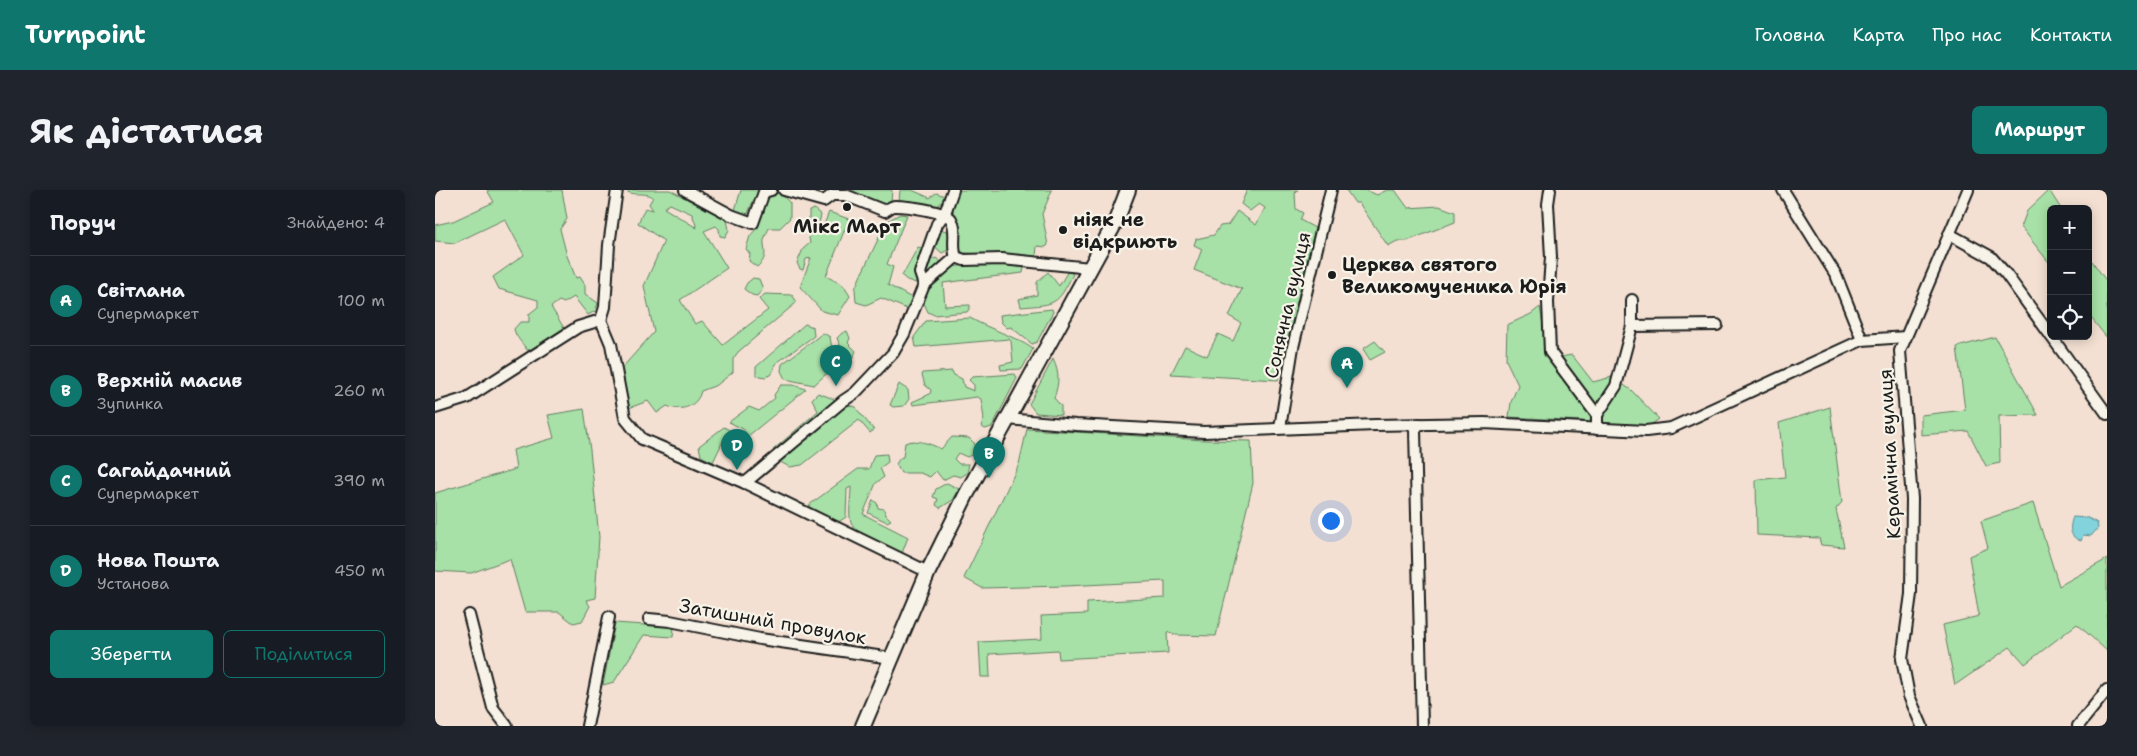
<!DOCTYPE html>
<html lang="uk">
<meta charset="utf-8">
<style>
:root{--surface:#171b24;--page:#20242c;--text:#f1f3f6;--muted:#9ea1a6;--line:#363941;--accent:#0f766e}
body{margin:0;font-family:"Shantell Sans",sans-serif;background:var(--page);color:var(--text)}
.controls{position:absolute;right:15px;top:15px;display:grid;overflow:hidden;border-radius:8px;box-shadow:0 2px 12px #0003}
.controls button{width:45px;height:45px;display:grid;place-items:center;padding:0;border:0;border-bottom:1px solid var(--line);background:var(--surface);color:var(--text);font:25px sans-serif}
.you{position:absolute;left:895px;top:330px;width:18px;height:18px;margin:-12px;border:4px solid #fff;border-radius:50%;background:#1a73e8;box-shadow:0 0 0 8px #1a73e833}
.badge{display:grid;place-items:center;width:32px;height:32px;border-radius:50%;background:var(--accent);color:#fff;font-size:16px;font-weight:700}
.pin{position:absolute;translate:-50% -41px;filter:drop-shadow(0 1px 2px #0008)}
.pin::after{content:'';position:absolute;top:26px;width:18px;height:15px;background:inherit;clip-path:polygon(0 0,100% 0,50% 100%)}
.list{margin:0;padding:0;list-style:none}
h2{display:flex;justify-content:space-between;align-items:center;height:65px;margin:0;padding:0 20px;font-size:21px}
h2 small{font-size:16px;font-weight:400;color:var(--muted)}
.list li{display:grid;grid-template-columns:32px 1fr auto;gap:15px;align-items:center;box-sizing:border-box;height:90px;padding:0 20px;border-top:1px solid var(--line)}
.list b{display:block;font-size:19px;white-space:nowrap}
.list p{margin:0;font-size:16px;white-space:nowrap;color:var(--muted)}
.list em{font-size:16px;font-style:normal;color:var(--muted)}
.actions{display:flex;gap:10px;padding:15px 20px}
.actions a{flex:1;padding:11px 0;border:1px solid var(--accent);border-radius:8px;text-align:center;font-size:18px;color:var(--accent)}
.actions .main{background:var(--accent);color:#fff}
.icon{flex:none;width:28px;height:28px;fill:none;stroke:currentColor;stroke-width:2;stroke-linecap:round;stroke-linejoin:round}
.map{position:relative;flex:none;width:1672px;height:536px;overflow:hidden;border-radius:8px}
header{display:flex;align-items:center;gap:30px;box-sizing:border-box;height:70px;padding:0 25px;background:var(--accent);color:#fff}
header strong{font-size:24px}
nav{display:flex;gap:28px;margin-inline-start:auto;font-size:18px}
.intro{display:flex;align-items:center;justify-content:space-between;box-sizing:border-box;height:120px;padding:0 30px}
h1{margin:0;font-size:35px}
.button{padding:12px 22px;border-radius:8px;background:var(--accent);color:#fff;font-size:18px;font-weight:700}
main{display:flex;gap:30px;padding:0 30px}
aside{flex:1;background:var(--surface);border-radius:8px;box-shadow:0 2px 12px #0003}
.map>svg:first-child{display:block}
</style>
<header>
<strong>Turnpoint</strong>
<nav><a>Головна</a><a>Карта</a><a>Про нас</a><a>Контакти</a></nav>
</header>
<div class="intro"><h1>Як дістатися</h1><a class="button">Маршрут</a></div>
<main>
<aside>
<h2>Поруч<small>Знайдено: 4</small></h2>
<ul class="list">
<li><span class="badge">A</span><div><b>Світлана</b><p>Супермаркет</p></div><em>100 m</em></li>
<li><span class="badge">B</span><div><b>Верхній масив</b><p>Зупинка</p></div><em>260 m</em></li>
<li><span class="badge">C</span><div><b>Сагайдачний</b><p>Супермаркет</p></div><em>390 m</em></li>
<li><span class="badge">D</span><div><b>Нова Пошта</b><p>Установа</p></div><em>450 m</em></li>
</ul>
<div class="actions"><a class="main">Зберегти</a><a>Поділитися</a></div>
</aside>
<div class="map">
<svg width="1672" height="536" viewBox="0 0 1672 536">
<rect width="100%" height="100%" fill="#f3e0d2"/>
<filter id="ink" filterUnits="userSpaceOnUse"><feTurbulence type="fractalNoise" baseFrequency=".02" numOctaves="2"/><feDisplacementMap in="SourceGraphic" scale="10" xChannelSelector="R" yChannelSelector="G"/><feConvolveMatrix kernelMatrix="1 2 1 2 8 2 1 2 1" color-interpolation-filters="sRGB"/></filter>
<g filter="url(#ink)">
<!-- green -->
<g fill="#a7e1a7" stroke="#627e62" fill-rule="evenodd">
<path d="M52,0H127L132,29L125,39L132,66L141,88L145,87L150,95V104L163,113L160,121L153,125L139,107L129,113L124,111L116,117L129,138L95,160H92C87,152 81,148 79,139L85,132H94V124L103,117V110L64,99L58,87L89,65L70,29L20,53L0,51V35L18,31L59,12Z"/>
<path d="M190,0H235L292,30L294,40L290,47L285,46L284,39L281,36L269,41L292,78L245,110L260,134L267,131L288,155L333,120L324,109L330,104L357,105L362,112L303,162L298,169V182L282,195L266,201C262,217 246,222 232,216L222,223L213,211L194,218L185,180L219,142L209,96L229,51L203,33L210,18L218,20L214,14L218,7C209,1 197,7 190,0ZM235,14L257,24L262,38L229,18Z"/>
<path d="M306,0H328L325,10L319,9L311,28L302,24L300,20Z"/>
<path d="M406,0H457L456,12L449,15Z"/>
<path d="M465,0H477L495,8L501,3L510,6L508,11L500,18L464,12Z"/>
<path d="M524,0H617L607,24L613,55L611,57L602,56L601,67L529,63L523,59L518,26V12Z"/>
<path d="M812,0H863L860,3L861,19L868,23L865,30L880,38L843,190L736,184L750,156L772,166L783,144L798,151L806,133L794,126L807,99L759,80L767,59L759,55L761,49L779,45L785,36L793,35L802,21L821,35L830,18L824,14L815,21L806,14Z"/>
<path d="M911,0H931L942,5L952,0H960L973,18L1004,16L1020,22V32L972,51H962L953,56L924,13H920Z"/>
<path d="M1614,0L1626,19H1616V75L1586,37L1592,21Z"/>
<path d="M345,3L355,13V28L345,38H334C332,43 328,49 329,54C330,65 332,68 322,77L314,71L315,64L311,59L315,46L321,39L333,5Z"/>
<path d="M379,19L386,25L383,37L387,40L394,22L414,29L391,86L408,95L415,106L403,125L387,121L365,97L376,68L371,69L368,80L365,79L362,73L368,59L375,53L374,48L379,34L374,30V21Z"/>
<path d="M465,24L472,25L452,74L458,77L453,95L477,108L472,119L446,108L431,115L421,112L420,99L425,87L449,37L454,30Z"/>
<path d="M505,39L514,42L513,60L507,63L497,54Z"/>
<path d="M483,57L490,59L493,71L501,68L507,73L486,95L472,90L467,86Z"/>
<path d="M1657,71L1672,92V148L1653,124V74Z"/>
<path d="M556,72L589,77L588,83L508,93L510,116L535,115V118L532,122L499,125L493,122L488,111L495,94L516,77Z"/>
<path d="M633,81L638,84C622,116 621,114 586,117L584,109L602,105V92L613,82L624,96Z"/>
<path d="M318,88L324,89L328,99L322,106L317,105L309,99L312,93Z"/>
<path d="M1105,117L1114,169L1137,165L1158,192L1177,187L1196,200L1224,229L1214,236H1173L1147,231L1074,227L1076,212L1083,195L1071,170L1072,135L1096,124Z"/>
<path d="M617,119L618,122L602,152L597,154L576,137L572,138L566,132L565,125Z"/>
<path d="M535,128C556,140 578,145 598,159L587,179L566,180L565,175L578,172L576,151L574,149L481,157L479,147L491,131Z"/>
<path d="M370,134L378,137L379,146L340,174L337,184L330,187L321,185V177Z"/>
<path d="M412,141L415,148L413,153L421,161L418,168H410L409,158L405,156L402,148L407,143Z"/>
<path d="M388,143L395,147L400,176L379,195L350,189L346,181L347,174Z"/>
<path d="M1560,147L1603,225L1564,226L1565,273L1551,276L1533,241L1486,245V225L1530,220L1522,157Z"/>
<path d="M940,151L950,162L935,170L928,159Z"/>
<path d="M618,169C625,184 624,193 619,208L626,216V225L601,223L594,214Z"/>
<path d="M517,181L519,185L527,189L529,197L539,201V195L534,190L537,187L580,184L582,188L557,237L550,239L546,236L549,229L546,209L542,207L478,215L477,212L495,204L496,200L490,195L487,185L488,183Z"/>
<path d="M464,194L473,200L474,209L469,216L458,217L455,215Z"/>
<path d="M346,195H358L371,199L313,246L308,239L294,232L314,217L324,221L340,208L339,205Z"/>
<path d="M383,203L399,209L401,220L414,215L420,217L439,240L435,243L424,230L367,275L355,277L345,272V267L338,260L383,221L377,209Z"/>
<path d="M1395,217L1407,312L1401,319L1409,357L1386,355L1384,348L1322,345L1321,290L1350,287L1344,233Z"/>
<path d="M149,219L155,260L164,347L160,408L151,410L155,416L147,431L138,433L124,422H90L75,369L36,383L0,381V303L81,279L78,260L119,248L113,225Z"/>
<path d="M289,237L302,245L298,254L288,251L278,272L266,266L264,256Z"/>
<path d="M592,239L769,250L816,251L818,293L781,446L741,445L732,442L733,463L624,469L623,460L554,464L555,487H546L544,452L607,449L606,426L652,424V412L730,408V391L630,396L547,398L529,388L584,274Z"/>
<path d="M517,247L534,248L540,254L538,264L532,267L523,263L519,269L524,274H534L532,283L526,287L518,285L508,290L501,281L495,287L485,283H466L461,274L465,268L468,267L470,253C480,248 496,254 506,259Z"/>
<path d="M452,264L453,272L445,278L449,287L441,293L428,324L473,347L466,366C453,359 422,347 416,333C413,323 416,307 416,297L412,299L411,327L402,333L374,320V315L423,279H434L439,265Z"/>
<path d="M512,293L524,299L518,310L505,318L501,315L503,309L498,307L501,299Z"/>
<path d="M438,310L442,313L443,318L449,319L451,325L456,330L452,332L433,323Z"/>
<path d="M1598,313L1624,396L1672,369V461L1642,434L1590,474L1575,457L1520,495L1508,435L1544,426L1534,366L1553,358L1546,331Z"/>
<path d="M180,433L239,437L238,447L209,445L179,492L168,495Z"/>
</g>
<!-- water -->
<path fill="#82d3dc" stroke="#598a8f" d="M1638,327L1653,328L1662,333L1663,338L1656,346L1648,345L1646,351C1634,347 1634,337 1638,327Z"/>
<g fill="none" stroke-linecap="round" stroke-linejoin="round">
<defs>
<g id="street">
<path d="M250,0L296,25L318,33L329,2L336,0"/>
<path d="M349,0L389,11L397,5H410L450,21C453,19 457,16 460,16C471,16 510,21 516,29C523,40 516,55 521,67L529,70L567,69L655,78"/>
<path d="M1115,0L1113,14L1116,67L1113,112L1115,162L1162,225V239"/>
<path d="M1348,0L1401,85L1427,150"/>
<path d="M1514,44L1556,67L1571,84L1616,146"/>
<path d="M489,95L485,83L491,65L502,34L510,23L518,0"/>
<path d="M166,130L176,154L190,228L207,249L310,293L493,382"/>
<path d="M1197,136L1282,135"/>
<path d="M1616,146L1672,224"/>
<path d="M0,218L32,208L143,137L166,130L170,117L174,55L182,0"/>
<path d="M1162,225L1181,196L1197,136V110"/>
<path d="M572,229L641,235L769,242L940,235L1049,233L1211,241L1236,238L1427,150L1471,147"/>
<path d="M984,234L980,240L987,536"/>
<path d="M845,238L858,157L896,0"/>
<path d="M310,293L408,211L420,203L458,163L469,144L489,95L521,67"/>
<path d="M34,425L58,518L72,536"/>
<path d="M214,429L235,431L325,449L456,468"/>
<path d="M152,536L174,427"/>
<path d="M1487,536L1474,506L1467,469L1476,404L1477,309L1465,161L1533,0"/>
<path d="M1643,536L1672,500"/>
</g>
<path id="secondary" d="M428,536L493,382L531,305L681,31L693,0"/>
</defs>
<!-- street casing -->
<use href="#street" stroke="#1c1c1c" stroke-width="14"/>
<!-- secondary casing -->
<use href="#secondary" stroke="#1c1c1c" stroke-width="18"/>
<!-- street -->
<use href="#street" stroke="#f7f3e8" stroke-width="10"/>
<!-- secondary -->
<use href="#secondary" stroke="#f7f3e8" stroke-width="14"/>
</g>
</g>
<!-- markers -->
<g fill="#1c1c1c" stroke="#f7f3e8" stroke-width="2">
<circle cx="412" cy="17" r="5"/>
<circle cx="628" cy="40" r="5"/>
<circle cx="897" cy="85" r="5"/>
</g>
<g text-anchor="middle" stroke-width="4.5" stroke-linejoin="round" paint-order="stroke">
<!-- poi labels -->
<g font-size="19" font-weight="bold" fill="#1c1c1c" stroke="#f7f3e8" text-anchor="start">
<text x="638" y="36">ніяк не<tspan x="638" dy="22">відкриють</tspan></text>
<text x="412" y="43" text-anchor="middle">Мікс Март</text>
<text x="907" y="81">Церква святого<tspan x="907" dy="22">Великомученика Юрія</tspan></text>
</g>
<!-- street labels -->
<g font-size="19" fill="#1c1c1c" stroke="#f7f3e8">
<text transform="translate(852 115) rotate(-77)" y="7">Сонячна вулиця</text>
<text transform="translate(1454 264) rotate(-93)" y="7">Керамічна вулиця</text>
<text transform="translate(338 431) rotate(10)" y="7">Затишний провулок</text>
</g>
</g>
</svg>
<div class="controls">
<button>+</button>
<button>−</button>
<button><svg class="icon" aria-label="locate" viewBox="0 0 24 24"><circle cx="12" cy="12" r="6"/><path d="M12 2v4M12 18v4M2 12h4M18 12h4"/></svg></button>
</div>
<div class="you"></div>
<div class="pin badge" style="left:912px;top:198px">A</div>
<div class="pin badge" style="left:554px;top:288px">B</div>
<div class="pin badge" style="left:401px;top:196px">C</div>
<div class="pin badge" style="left:302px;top:280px">D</div>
</div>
</main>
